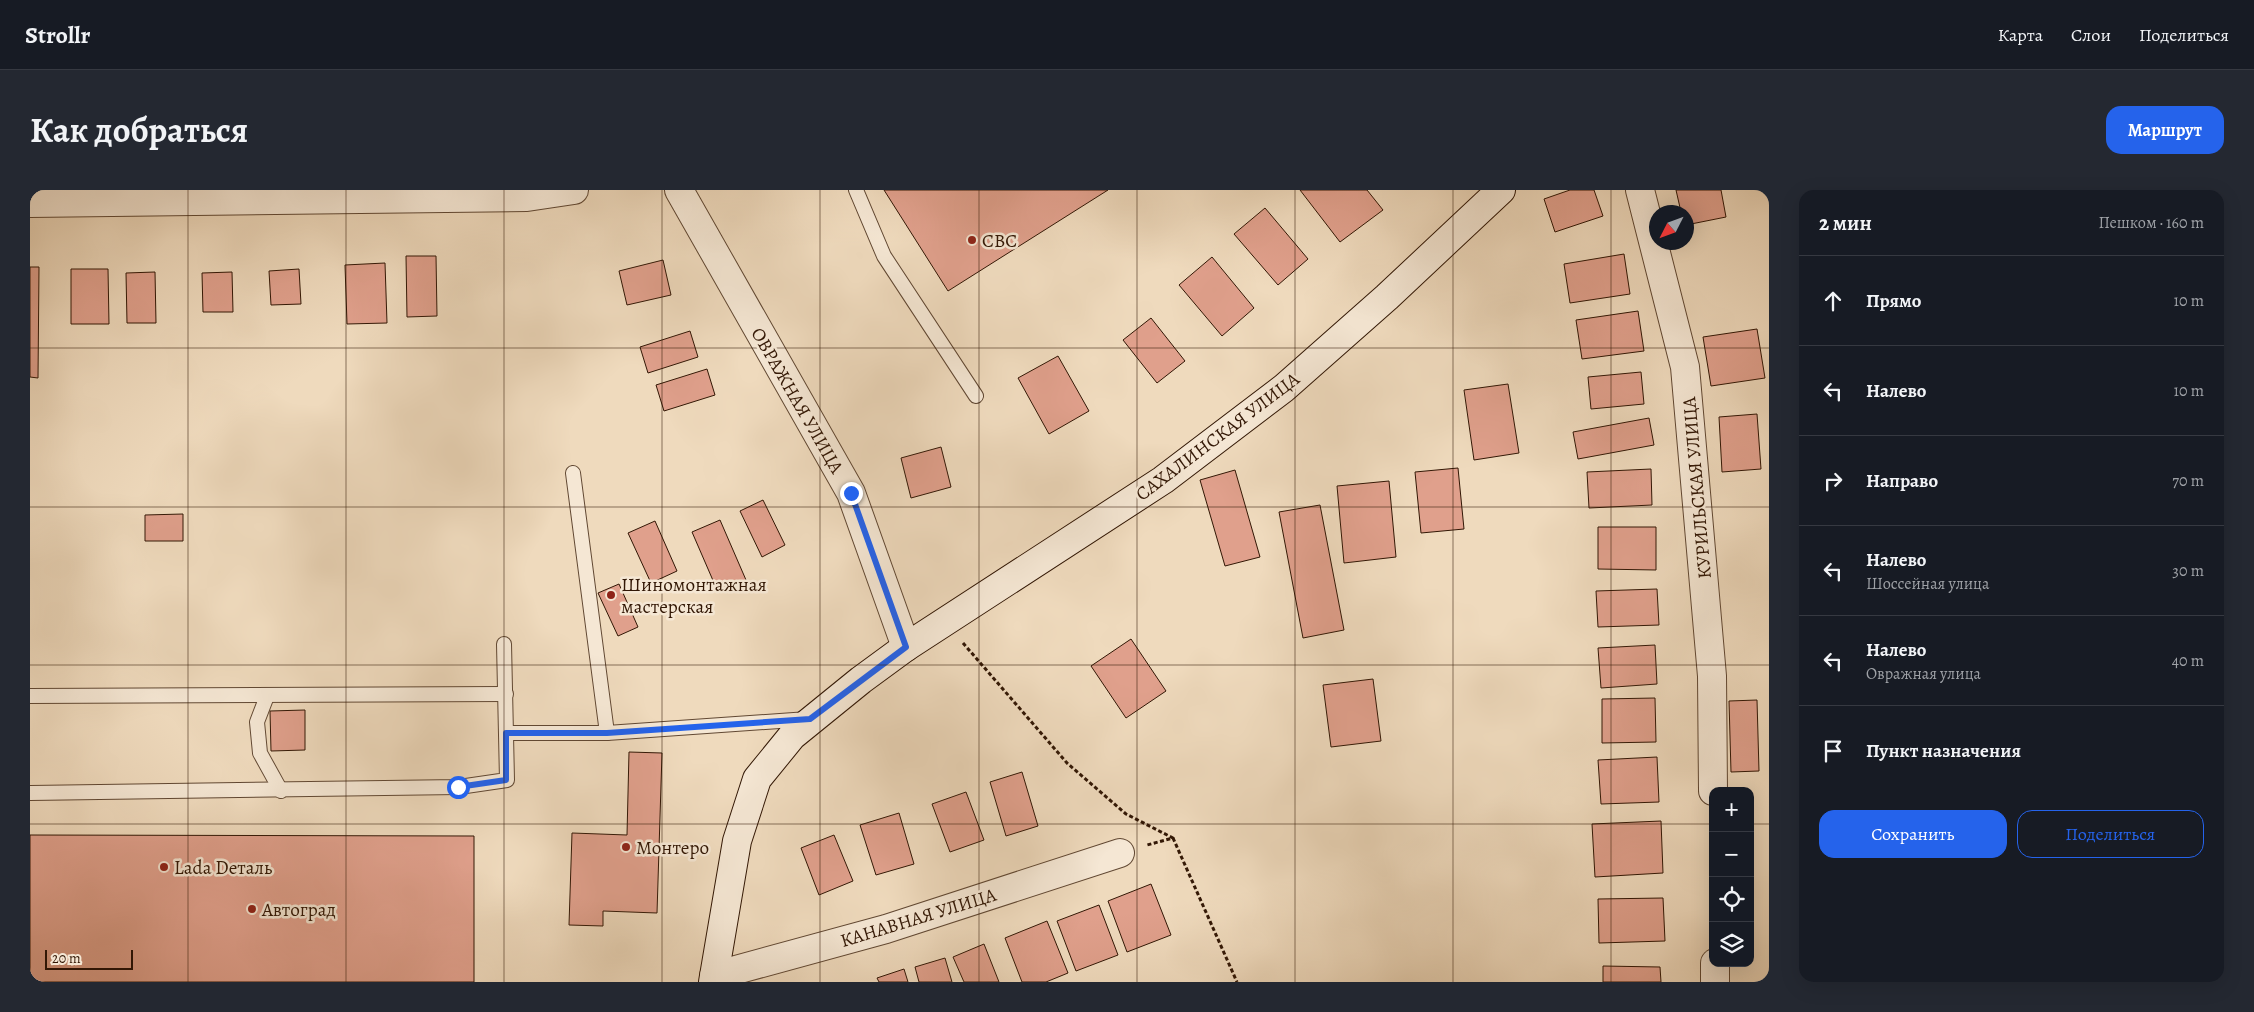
<!DOCTYPE html>
<html lang="ru">
<meta charset="utf-8">
<style>
:root{--surface:#171b24;--page:#242831;--text:#f1f3f6;--muted:#9ea1a6;--line:#363941;--accent:#2563eb}
body{margin:0;font-family:Alegreya,serif;background:var(--page);color:var(--text)}
.controls{position:absolute;right:15px;bottom:15px;display:grid;overflow:hidden;border-radius:10px;box-shadow:0 5px 20px #0002}
.controls button{width:45px;height:45px;display:grid;place-items:center;padding:0;border:0;border-bottom:1px solid var(--line);background:var(--surface);color:var(--text);font:25px sans-serif}
.compass{position:absolute;left:1619px;top:15px;width:45px;height:45px;border-radius:50%;background:var(--surface);box-shadow:0 5px 20px #0002;rotate:228deg}
.scale{position:absolute;left:15px;bottom:12px;width:88px;box-sizing:border-box;padding-left:5px;border:2px solid #321705;border-top:0;font-size:14px;line-height:18px;white-space:nowrap;color:#321705;-webkit-text-stroke:4px #f5e7d4;paint-order:stroke}
.stop{position:absolute;width:15px;height:15px;margin:-11px;border:4px solid #2563eb;border-radius:50%;background:#fff}
.stop.end{background:#2563eb;border-color:#fff;box-shadow:0 1px 5px #0008}
.list{margin:0;padding:0;list-style:none}
h2{display:flex;justify-content:space-between;align-items:center;height:65px;margin:0;padding:0 20px;font-size:21px}
h2 small{font-size:16px;font-weight:400;color:var(--muted)}
.list li{display:grid;grid-template-columns:32px 1fr auto;gap:15px;align-items:center;box-sizing:border-box;height:90px;padding:0 20px;border-top:1px solid var(--line)}
.list b{display:block;font-size:19px;white-space:nowrap}
.list p{margin:0;font-size:16px;white-space:nowrap;color:var(--muted)}
.list em{font-size:16px;font-style:normal;color:var(--muted)}
.actions{display:flex;gap:10px;padding:15px 20px}
.actions a{flex:1;padding:11px 0;border:1px solid var(--accent);border-radius:15px;text-align:center;font-size:18px;color:var(--accent)}
.actions .main{background:var(--accent);color:#fff}
.icon{flex:none;width:28px;height:28px;fill:none;stroke:currentColor;stroke-width:2;stroke-linecap:round;stroke-linejoin:round}
.map{position:relative;flex:none;width:1739px;height:792px;overflow:hidden;border-radius:15px}
header{display:flex;align-items:center;gap:30px;box-sizing:border-box;height:70px;padding:0 25px;background:var(--surface);border-bottom:1px solid var(--line)}
header strong{font-size:24px}
nav{display:flex;gap:28px;margin-inline-start:auto;font-size:18px}
.intro{display:flex;align-items:center;justify-content:space-between;box-sizing:border-box;height:120px;padding:0 30px}
h1{margin:0;font-size:35px}
.button{padding:12px 22px;border-radius:15px;background:var(--accent);color:#fff;font-size:18px;font-weight:700}
main{display:flex;gap:30px;padding:0 30px}
aside{flex:1;background:var(--surface);border-radius:15px;box-shadow:0 5px 20px #0002}
.map>svg:first-child{display:block}
</style>
<header>
<strong>Strollr</strong>
<nav><a>Карта</a><a>Слои</a><a>Поделиться</a></nav>
</header>
<div class="intro"><h1>Как добраться</h1><a class="button">Маршрут</a></div>
<main>
<div class="map">
<svg width="1739" height="792" viewBox="0 0 1739 792">
<rect width="100%" height="100%" fill="#efdabd"/>
<filter id="stains"><feTurbulence type="fractalNoise" baseFrequency=".004" numOctaves="4"/><feColorMatrix values="0 0 0 0 .2 0 0 0 0 .09 0 0 0 0 .02 0 0 0 .5 -.17"/></filter>
<radialGradient id="worn" r=".72"><stop offset=".6" stop-color="#630" stop-opacity="0"/><stop offset="1" stop-color="#630" stop-opacity=".3"/></radialGradient>
<!-- building -->
<g fill="#e0a08c" stroke="#321705">
<path d="M854,0H1078L918,101Z"/>
<path d="M1270,0H1337L1353,20L1310,52Z"/>
<path d="M1540,0H1564L1573,26L1525,42L1514,9Z"/>
<path d="M1646,0H1691L1696,27L1656,35V22H1651Z"/>
<path d="M1235,18L1278,69L1248,95L1204,44Z"/>
<path d="M1594,64L1600,104L1540,113L1534,74Z"/>
<path d="M376,66H406L407,126L377,127Z"/>
<path d="M1182,67L1224,118L1192,146L1149,95Z"/>
<path d="M633,70L641,105L597,115L589,81Z"/>
<path d="M355,73L357,133L317,134L315,75Z"/>
<path d="M0,77H9L8,188L0,187Z"/>
<path d="M41,79H78L79,134H41Z"/>
<path d="M269,79L271,114L241,115L239,81Z"/>
<path d="M125,82L126,133H97L96,83Z"/>
<path d="M202,82L203,122H173L172,83Z"/>
<path d="M1608,121L1614,161L1552,169L1546,130Z"/>
<path d="M1121,128L1155,171L1127,193L1093,150Z"/>
<path d="M1727,139L1735,188L1681,196L1673,147Z"/>
<path d="M660,141L668,167L618,183L610,157Z"/>
<path d="M1028,166L1059,221L1019,244L988,188Z"/>
<path d="M677,179L685,205L634,221L626,195Z"/>
<path d="M1611,182L1614,214L1561,219L1558,187Z"/>
<path d="M1478,194L1489,263L1444,270L1434,200Z"/>
<path d="M1727,224L1731,279L1692,282L1689,227Z"/>
<path d="M1619,228L1624,255L1548,269L1543,242Z"/>
<path d="M911,257L921,297L881,308L871,268Z"/>
<path d="M1428,278L1434,339L1391,343L1385,282Z"/>
<path d="M1621,279L1622,315L1559,318L1557,282Z"/>
<path d="M1205,280L1230,367L1195,376L1170,290Z"/>
<path d="M1359,291L1366,367L1314,373L1307,296Z"/>
<path d="M733,310L755,355L732,367L710,321Z"/>
<path d="M1290,315L1314,440L1273,448L1249,322Z"/>
<path d="M153,324V351H115V325Z"/>
<path d="M690,330L716,390L688,402L662,342Z"/>
<path d="M625,331L647,381L621,393L598,343Z"/>
<path d="M1568,337H1626V380L1568,379Z"/>
<path d="M589,394L608,437L588,446L568,403Z"/>
<path d="M1627,399L1629,435L1568,437L1566,401Z"/>
<path d="M1101,449L1136,501L1096,528L1061,476Z"/>
<path d="M1625,455L1627,494L1571,498L1568,458Z"/>
<path d="M1343,489L1351,551L1301,557L1293,495Z"/>
<path d="M1625,508L1626,552L1572,553V509Z"/>
<path d="M1727,510L1729,581L1701,582L1699,511Z"/>
<path d="M275,520V560L241,561L240,521Z"/>
<path d="M599,562L632,563L627,723L573,721V736L539,735L542,643L597,645Z"/>
<path d="M1627,567L1629,612L1571,614L1568,570Z"/>
<path d="M992,582L1008,636L976,646L960,592Z"/>
<path d="M936,602L954,650L920,662L902,614Z"/>
<path d="M869,623L884,674L846,685L830,635Z"/>
<path d="M1631,631L1633,683L1565,687L1562,634Z"/>
<path d="M0,645L444,646V792H0Z"/>
<path d="M804,645L823,691L789,705L771,658Z"/>
<path d="M1121,694L1141,745L1097,762L1078,711Z"/>
<path d="M1633,708L1635,751L1569,753L1568,709Z"/>
<path d="M1069,715L1088,765L1046,781L1027,731Z"/>
<path d="M1017,731L1038,783L1016,792H992L975,748Z"/>
<path d="M954,754L969,792H934L923,767Z"/>
<path d="M915,768L922,792H889L885,777Z"/>
<path d="M1573,776L1630,777L1631,792H1573Z"/>
<path d="M874,779L878,792H849L847,788Z"/>
</g>
<g fill="none" stroke-linecap="round" stroke-linejoin="round">
<defs>
<g id="lane">
<path d="M826,0L854,66L946,206"/>
<path d="M543,283L577,543"/>
<path d="M0,506L476,504"/>
<path d="M237,506L227,532L230,563L251,601"/>
<path d="M476,543H577L778,529"/>
<path d="M0,603L429,597L477,590L474,454"/>
</g>
<g id="street">
<path d="M649,0L821,303L876,457"/>
<path d="M1610,0L1655,177L1682,486L1683,601"/>
<path d="M0,13L497,7L544,0"/>
<path d="M1685,773V792"/>
<path d="M684,786L856,739L1090,663"/>
</g>
<path id="secondary" d="M683,792L707,651L727,589L762,546L831,490L876,457L1133,290L1254,198L1357,107L1471,0"/>
</defs>
<!-- lane casing -->
<use href="#lane" stroke="#614833" stroke-width="16"/>
<!-- street casing -->
<use href="#street" stroke="#614833" stroke-width="30"/>
<!-- secondary casing -->
<use href="#secondary" stroke="#321705" stroke-width="30"/>
<!-- path -->
<g stroke="#321705" stroke-width="3" stroke-dasharray="4 2.5" stroke-linecap="butt">
<path d="M933,453L1037,573L1096,624L1143,648L1117,655"/>
<path d="M1143,648L1207,792"/>
</g>
<!-- lane -->
<use href="#lane" stroke="#f5e7d4" stroke-width="14"/>
<!-- street -->
<use href="#street" stroke="#f5e7d4" stroke-width="28"/>
<!-- secondary -->
<use href="#secondary" stroke="#f5e7d4" stroke-width="28"/>
</g>
<g fill="none" stroke-linecap="round" stroke-linejoin="round">
<!-- route -->
<path stroke="#2563eb" stroke-width="6" d="M428,597L476,590V543H577L780,529L876,457L821,303"/>
</g>
<!-- grid -->
<path fill="none" stroke="#321705" stroke-width="1" stroke-opacity="0.55" d="M158,0V792M316,0V792M474,0V792M632,0V792M790,0V792M949,0V792M1107,0V792M1265,0V792M1423,0V792M1581,0V792M0,158H1739M0,317H1739M0,475H1739M0,634H1683M1720,634H1739"/>
<!-- markers -->
<g fill="#8f2418" stroke="#f5e7d4" stroke-width="2">
<circle cx="942" cy="50" r="5"/>
<circle cx="581" cy="405" r="5"/>
<circle cx="596" cy="657" r="5"/>
<circle cx="134" cy="677" r="5"/>
<circle cx="222" cy="719" r="5"/>
</g>
<g text-anchor="middle" stroke-width="5" stroke-linejoin="round" paint-order="stroke">
<!-- poi labels -->
<g font-size="19" fill="#321705" stroke="#f5e7d4" text-anchor="start">
<text x="952" y="57">СВС</text>
<text x="591" y="401">Шиномонтажная<tspan x="591" dy="22">мастерская</tspan></text>
<text x="606" y="664">Монтеро</text>
<text x="144" y="684">Lada Dеталь</text>
<text x="232" y="726">Автоград</text>
</g>
<!-- street labels -->
<g font-size="19" fill="#321705" stroke="#f5e7d4">
<text transform="translate(768 210) rotate(60)" y="7">ОВРАЖНАЯ УЛИЦА</text>
<text transform="translate(1187 246) rotate(-37)" y="7">САХАЛИНСКАЯ УЛИЦА</text>
<text transform="translate(1666 298) rotate(-95)" y="7">КУРИЛЬСКАЯ УЛИЦА</text>
<text transform="translate(888 727) rotate(-17)" y="7">КАНАВНАЯ УЛИЦА</text>
</g>
</g>
<rect width="100%" height="100%" filter="url(#stains)"/>
<rect width="100%" height="100%" fill="url(#worn)"/>
</svg>
<div class="controls">
<button>+</button>
<button>−</button>
<button><svg class="icon" aria-label="locate" viewBox="0 0 24 24"><circle cx="12" cy="12" r="6"/><path d="M12 2v4M12 18v4M2 12h4M18 12h4"/></svg></button>
<button><svg class="icon" aria-label="layers" viewBox="0 0 24 24"><path d="M12 4l9 5-9 5-9-5zM3 14l9 5 9-5"/></svg></button>
</div>
<svg class="compass" viewBox="-18 -18 36 36"><path d="M0-13l5 13h-10z" fill="#e53935"/><path d="M0 13l5-13h-10z" fill="#9ea1a6"/></svg>
<div class="scale">20 m</div>
<div class="stop" style="left:428px;top:597px"></div>
<div class="stop end" style="left:821px;top:303px"></div>
</div>
<aside>
<h2>2 мин<small>Пешком · 160 m</small></h2>
<ul class="list">
<li><svg class="icon" aria-label="ahead" viewBox="0 0 24 24"><path d="M12 20V5M6 11l6-6 6 6"/></svg><div><b>Прямо</b></div><em>10 m</em></li>
<li><svg class="icon" aria-label="left" viewBox="0 0 24 24"><path d="M17 20v-9H6M10 6l-5 5 5 5"/></svg><div><b>Налево</b></div><em>10 m</em></li>
<li><svg class="icon" aria-label="right" viewBox="0 0 24 24"><path d="M7 20v-9h11M14 6l5 5-5 5"/></svg><div><b>Направо</b></div><em>70 m</em></li>
<li><svg class="icon" aria-label="left" viewBox="0 0 24 24"><path d="M17 20v-9H6M10 6l-5 5 5 5"/></svg><div><b>Налево</b><p>Шоссейная улица</p></div><em>30 m</em></li>
<li><svg class="icon" aria-label="left" viewBox="0 0 24 24"><path d="M17 20v-9H6M10 6l-5 5 5 5"/></svg><div><b>Налево</b><p>Овражная улица</p></div><em>40 m</em></li>
<li><svg class="icon" aria-label="arrive" viewBox="0 0 24 24"><path d="M6 21V4h12l-3 4 3 4H6"/></svg><div><b>Пункт назначения</b></div></li>
</ul>
<div class="actions"><a class="main">Сохранить</a><a>Поделиться</a></div>
</aside>
</main>
